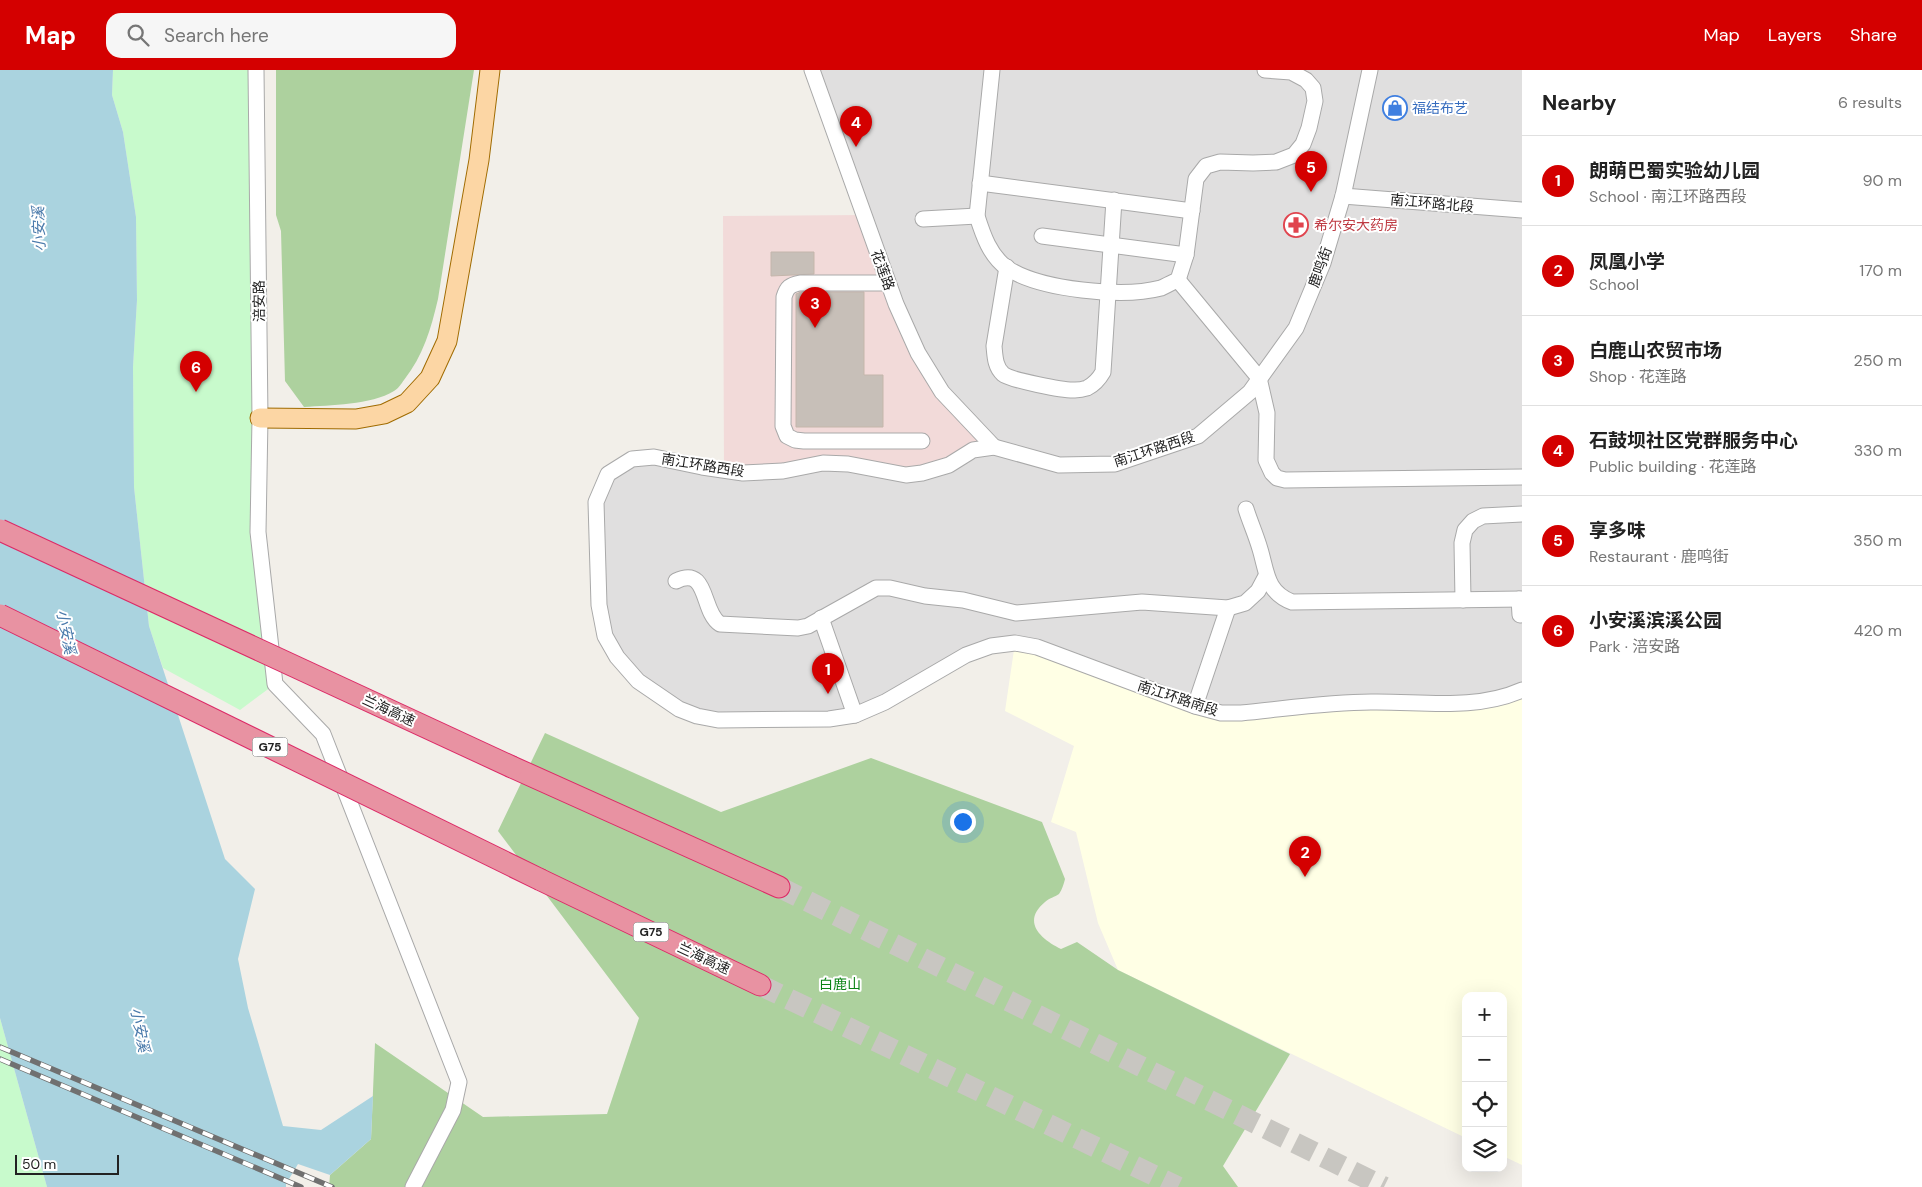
<!DOCTYPE html>
<meta charset="utf-8">
<style>
:root{--surface:#fff;--page:#f6f6f6;--text:#222;--muted:#767676;--line:#e0e0e0;--accent:#d40000}
body{margin:0;font-family:"DM Sans","Noto Sans SC",sans-serif;background:var(--page);color:var(--text)}
.controls{position:absolute;right:15px;bottom:15px;display:grid;overflow:hidden;border-radius:10px;box-shadow:0 5px 20px #0002}
.controls button{width:45px;height:45px;display:grid;place-items:center;padding:0;border:0;border-bottom:1px solid var(--line);background:var(--surface);color:var(--text);font:25px sans-serif}
.scale{position:absolute;left:15px;bottom:12px;width:104px;box-sizing:border-box;padding-left:5px;border:2px solid #222;border-top:0;font-size:14px;line-height:18px;white-space:nowrap;color:#222;-webkit-text-stroke:4px #fff;paint-order:stroke}
.you{position:absolute;left:962px;top:751px;width:18px;height:18px;margin:-12px;border:4px solid #fff;border-radius:50%;background:#1a73e8;box-shadow:0 0 0 8px #1a73e833}
.badge{display:grid;place-items:center;width:32px;height:32px;border-radius:50%;background:var(--accent);color:#fff;font-size:16px;font-weight:700}
.pin{position:absolute;translate:-50% -41px;filter:drop-shadow(0 1px 2px #0008)}
.pin::after{content:'';position:absolute;top:26px;width:18px;height:15px;background:inherit;clip-path:polygon(0 0,100% 0,50% 100%)}
.list{margin:0;padding:0;list-style:none}
h2{display:flex;justify-content:space-between;align-items:center;height:65px;margin:0;padding:0 20px;font-size:21px}
h2 small{font-size:16px;font-weight:400;color:var(--muted)}
.list li{display:grid;grid-template-columns:32px 1fr auto;gap:15px;align-items:center;box-sizing:border-box;height:90px;padding:0 20px;border-top:1px solid var(--line)}
.list b{display:block;font-size:19px;white-space:nowrap}
.list p{margin:0;font-size:16px;white-space:nowrap;color:var(--muted)}
.list em{font-size:16px;font-style:normal;color:var(--muted)}
.icon{flex:none;width:28px;height:28px;fill:none;stroke:currentColor;stroke-width:2;stroke-linecap:round;stroke-linejoin:round}
.map{position:relative;flex:none;width:1522px;height:1117px;overflow:hidden}
header{display:flex;align-items:center;gap:30px;box-sizing:border-box;height:70px;padding:0 25px;background:var(--accent);color:#fff}
header strong{font-size:24px}
nav{display:flex;gap:28px;margin-inline-start:auto;font-size:18px}
.search{width:350px;height:45px;background:var(--page);display:flex;align-items:center;gap:12px;box-sizing:border-box;padding:0 18px;border-radius:15px;color:var(--muted);font-size:19px}
main{display:flex}
aside{flex:1;background:var(--surface)}
.map>svg:first-child{display:block}
</style>
<header>
<strong>Map</strong>
<div class="search"><svg class="icon" aria-label="search" viewBox="0 0 24 24"><circle cx="10" cy="10" r="6"/><path d="M15 15l6 6"/></svg>Search here</div>
<nav><a>Map</a><a>Layers</a><a>Share</a></nav>
</header>
<main>
<div class="map">
<svg width="1522" height="1117" viewBox="0 0 1522 1117">
<rect width="100%" height="100%" fill="#f2efe9"/>
<!-- residential -->
<path fill="#e0dfdf" d="M812,0H1522V620L1512,624L1241,643L1037,577L991,576L855,645L718,650L638,611L605,566L596,432L608,404L632,389L743,403L918,283Z"/>
<!-- commercial -->
<path fill="#f2dad9" d="M864,145L918,283L994,377L922,403L848,394L724,400L723,146Z"/>
<!-- education -->
<path fill="#ffffe5" d="M1015,573L1221,643L1480,632L1522,620V1095L1503,1086V926H1466V1068L1118,900L1098,853L1076,762L1051,752L1074,676L1005,641Z"/>
<!-- forest -->
<g fill="#add19e">
<path d="M276,0H474L438,229C431,259 423,286 404,310C401,314 398,319 394,321C371,335 330,335 304,337L285,311L281,161L276,145Z"/>
<path d="M545,663L721,742L871,688L1042,752L1065,809C1064,813 1062,820 1059,824C1055,827 1049,828 1045,832C1021,852 1041,869 1061,879L1077,872L1118,900L1290,984L1223,1096L1238,1117H329L330,1105L371,1069L375,973L483,1047L607,1044L639,948L498,761Z"/>
</g>
<!-- park -->
<g fill="#c8facc">
<path d="M113,0H256L258,462L275,614L240,640L163,598L149,556L134,417L133,297L137,230L136,147L123,62L112,25Z"/>
<path d="M0,948L47,1117H0Z"/>
</g>
<!-- water -->
<path fill="#aad3df" d="M0,0H113L112,25L123,62L136,147L137,230L133,297L134,417L149,556L225,789L255,819L238,889L248,938L283,1056L321,1060L373,1026L371,1069L330,1105L298,1094L286,1114V1117H47L0,948Z"/>
<!-- building -->
<g fill="#c7bfb8" stroke="#c4b6ab">
<path d="M771,182H814V204L771,206Z"/>
<path d="M801,222H864V305H883V357H796V224Z"/>
</g>
<g fill="none" stroke-linecap="round" stroke-linejoin="round">
<!-- highway-tunnel -->
<g stroke="#c8c6c1" stroke-width="21" stroke-dasharray="21 11" stroke-linecap="butt">
<path d="M779,817L1384,1117"/>
<path d="M760,915L1178,1117"/>
</g>
<defs>
<g id="minor">
<path d="M256,0L260,348L258,462L275,614L323,664L459,1012L453,1040L413,1117"/>
<path d="M812,0L896,234L918,283L942,322L994,377"/>
<path d="M992,0L977,146C983,165 990,186 1007,198C1040,220 1123,228 1161,218C1166,216 1172,212 1178,210L1186,185L1196,109L1206,96L1220,92L1253,93L1276,92L1294,85L1303,74L1309,58L1315,31L1313,18L1306,10L1291,2L1265,0"/>
<path d="M1370,0L1343,126L1323,193L1296,258L1250,322L1198,366L1115,394L1059,395L994,377L973,380L949,395L922,403L906,405L848,394L823,393L783,401L743,403L702,397L654,387L632,389L608,404L596,432L599,535L605,566L617,587L638,611L679,639L697,646L718,650L829,649L855,645L885,632L966,585L991,576L1015,573L1037,577L1195,636L1221,643H1241C1284,639 1327,632 1371,632C1420,631 1475,641 1522,620"/>
<path d="M980,113L1192,141"/>
<path d="M1343,126L1522,140"/>
<path d="M923,149L977,146"/>
<path d="M1042,166L1186,185"/>
<path d="M1007,197L994,276C995,286 995,297 1003,304C1010,310 1065,321 1075,320C1079,320 1084,319 1087,318C1095,314 1099,309 1103,302L1114,130"/>
<path d="M1178,210L1259,308L1267,343L1266,390L1272,403L1277,408L1285,410L1522,407"/>
<path d="M888,213H800C790,215 787,217 784,227L783,356L787,366L795,370L804,371H922"/>
<path d="M1246,439C1250,452 1256,465 1260,479C1267,502 1266,522 1292,532L1522,529"/>
<path d="M676,511C709,495 701,542 720,554L798,558L808,556L876,518H890L925,526L963,530L1016,543L1142,532L1228,538L1245,533L1258,521L1266,506"/>
<path d="M1519,529L1520,545"/>
<path d="M1463,530L1462,473L1465,460L1473,451L1483,446L1522,444"/>
<path d="M821,548L855,645"/>
<path d="M1195,636L1228,538"/>
</g>
<path id="major" d="M260,348L356,349L384,344L407,333L430,308L447,271L479,90L490,0"/>
<g id="highway">
<path d="M512,697L779,817"/>
<path d="M541,810L760,915"/>
</g>
</defs>
<!-- minor casing -->
<use href="#minor" stroke="#a9a9a9" stroke-width="17"/>
<!-- major casing -->
<use href="#major" stroke="#a06b00" stroke-width="21"/>
<!-- highway casing -->
<use href="#highway" stroke="#dc2a67" stroke-width="23"/>
<!-- minor -->
<use href="#minor" stroke="#fff" stroke-width="15"/>
<!-- major -->
<use href="#major" stroke="#fcd6a4" stroke-width="19"/>
<!-- highway -->
<use href="#highway" stroke="#e892a2" stroke-width="21"/>
<defs>
<g id="rail">
<path d="M0,977L332,1117"/>
<path d="M0,989L301,1117"/>
</g>
</defs>
<!-- rail casing -->
<use href="#rail" stroke="#707070" stroke-width="5.5"/>
<!-- rail -->
<use href="#rail" stroke="#fff" stroke-width="4" stroke-dasharray="11" stroke-linecap="butt"/>
<defs>
<g id="highway-bridge">
<path d="M0,460L512,697"/>
<path d="M0,545L541,810"/>
</g>
</defs>
<!-- highway-bridge casing -->
<use href="#highway-bridge" stroke="#dc2a67" stroke-width="23" stroke-linecap="butt"/>
<!-- highway-bridge -->
<use href="#highway-bridge" stroke="#e892a2" stroke-width="21"/>
</g>
<!-- icons -->
<defs>
<symbol id="shop-ring" viewBox="-11 -11 22 22"><circle r="9.5" fill="#fff" stroke="#3f7fe0" stroke-width="1.5"/><path d="M-5-2.5h2.3a2.7 3.5 0 0 1 5.4 0H5L5.5 6h-11ZM-1.5-2.5h3a1.5 2.3 0 0 0-3 0Z" fill="#3f7fe0"/></symbol>
<symbol id="pharmacy-ring" viewBox="-11 -11 22 22"><circle r="9.5" fill="#fff" stroke="#e0444e" stroke-width="1.5"/><path d="M-2-6h4v4h4v4h-4v4h-4v-4h-4v-4h4Z" fill="#e0444e"/></symbol>
</defs>
<g fill-rule="evenodd">
<use href="#shop-ring" x="1381" y="24" width="28" height="28"/>
<use href="#pharmacy-ring" x="1282" y="141" width="28" height="28"/>
</g>
<g text-anchor="middle" stroke-width="4" stroke-linejoin="round" paint-order="stroke">
<!-- shield labels -->
<g fill="#fff" stroke="#646464" stroke-width="1">
<rect x="252.5" y="667.5" width="35" height="19" rx="4"/>
<rect x="633.5" y="852.5" width="35" height="19" rx="4"/>
</g>
<g font-size="12" font-weight="bold" fill="#222">
<text x="270" y="681">G75</text>
<text x="651" y="866">G75</text>
</g>
<!-- shop labels -->
<g font-size="14" fill="#366cbe" stroke="#fff" text-anchor="start">
<text x="1412" y="43">福结布艺</text>
</g>
<!-- street labels -->
<g font-size="14" fill="#222" stroke="#fff">
<text transform="translate(1432 133) rotate(5)" y="5">南江环路北段</text>
<text transform="translate(1320 197) rotate(-70)" y="5">鹿鸣街</text>
<text transform="translate(883 200) rotate(70)" y="5">花莲路</text>
<text transform="translate(259 231) rotate(-91)" y="5">涪安路</text>
<text transform="translate(1154 379) rotate(-18)" y="5">南江环路西段</text>
<text transform="translate(703 395) rotate(9)" y="5">南江环路西段</text>
<text transform="translate(1178 628) rotate(18)" y="5">南江环路南段</text>
<text transform="translate(389 640) rotate(25)" y="5">兰海高速</text>
<text transform="translate(704 888) rotate(25)" y="5">兰海高速</text>
</g>
<!-- health labels -->
<g font-size="14" fill="#be3a42" stroke="#fff" text-anchor="start">
<text x="1314" y="160">希尔安大药房</text>
</g>
<!-- park labels -->
<g font-size="14" fill="#0c8416" stroke="#fff">
<text x="840" y="919">白鹿山</text>
</g>
<!-- water labels -->
<g font-size="15" font-style="italic" fill="#4a7aab" stroke="#fff">
<text transform="translate(39 159) rotate(-92)" y="5">小安溪</text>
<text transform="translate(66 562) rotate(79)" y="5">小安溪</text>
<text transform="translate(140 960) rotate(79)" y="5">小安溪</text>
</g>
</g>
</svg>
<div class="controls">
<button>+</button>
<button>−</button>
<button><svg class="icon" aria-label="locate" viewBox="0 0 24 24"><circle cx="12" cy="12" r="6"/><path d="M12 2v4M12 18v4M2 12h4M18 12h4"/></svg></button>
<button><svg class="icon" aria-label="layers" viewBox="0 0 24 24"><path d="M12 4l9 5-9 5-9-5zM3 14l9 5 9-5"/></svg></button>
</div>
<div class="scale">50 m</div>
<div class="you"></div>
<div class="pin badge" style="left:828px;top:624px">1</div>
<div class="pin badge" style="left:1305px;top:807px">2</div>
<div class="pin badge" style="left:815px;top:258px">3</div>
<div class="pin badge" style="left:856px;top:77px">4</div>
<div class="pin badge" style="left:1311px;top:122px">5</div>
<div class="pin badge" style="left:196px;top:322px">6</div>
</div>
<aside>
<h2>Nearby<small>6 results</small></h2>
<ul class="list">
<li><span class="badge">1</span><div><b>朗萌巴蜀实验幼儿园</b><p>School · 南江环路西段</p></div><em>90 m</em></li>
<li><span class="badge">2</span><div><b>凤凰小学</b><p>School</p></div><em>170 m</em></li>
<li><span class="badge">3</span><div><b>白鹿山农贸市场</b><p>Shop · 花莲路</p></div><em>250 m</em></li>
<li><span class="badge">4</span><div><b>石鼓坝社区党群服务中心</b><p>Public building · 花莲路</p></div><em>330 m</em></li>
<li><span class="badge">5</span><div><b>享多味</b><p>Restaurant · 鹿鸣街</p></div><em>350 m</em></li>
<li><span class="badge">6</span><div><b>小安溪滨溪公园</b><p>Park · 涪安路</p></div><em>420 m</em></li>
</ul>
</aside>
</main>
